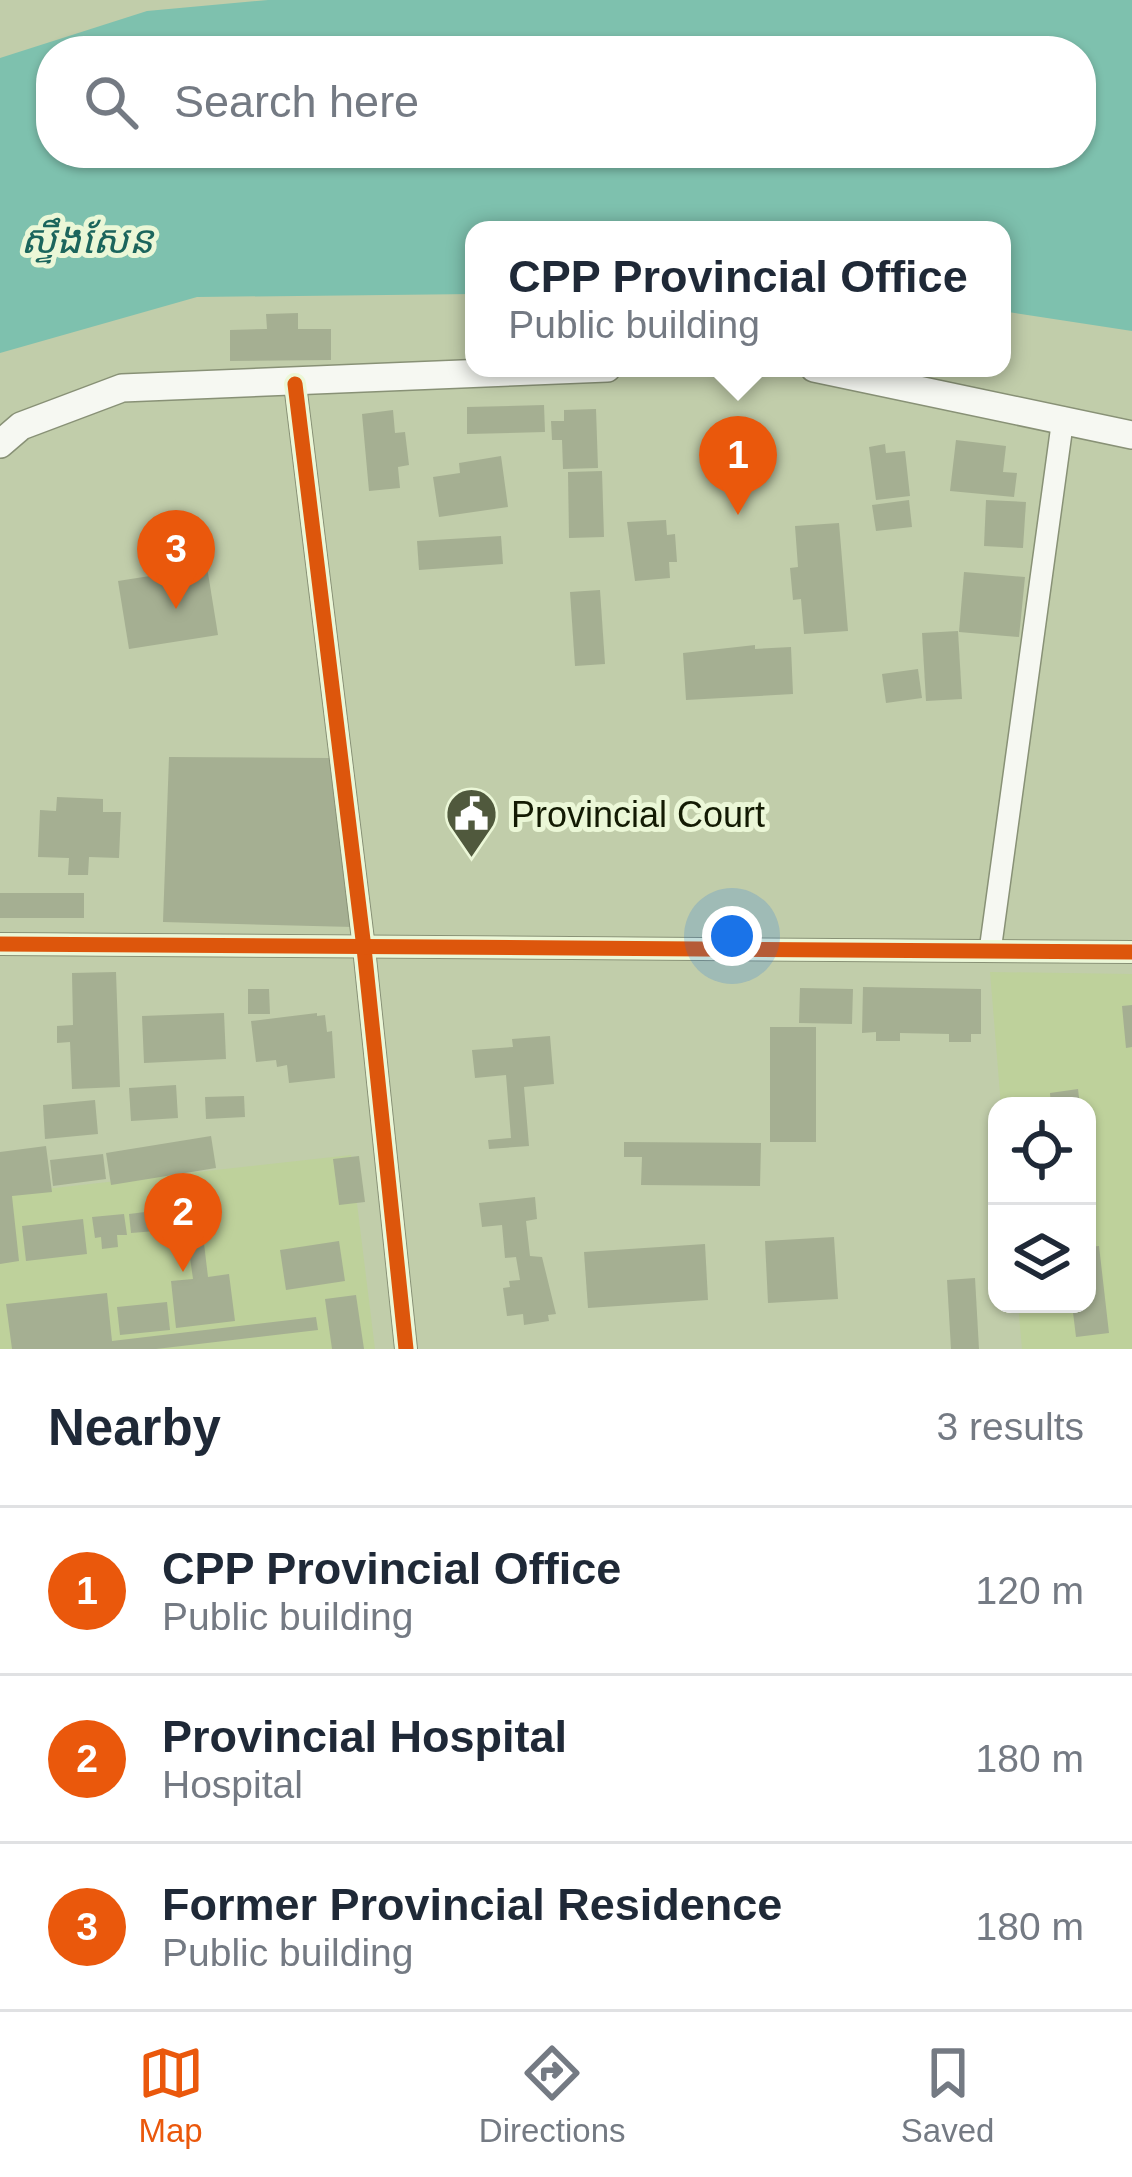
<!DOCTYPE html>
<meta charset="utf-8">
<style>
:root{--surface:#fff;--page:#f6f6f7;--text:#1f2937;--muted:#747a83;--line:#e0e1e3;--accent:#ea580c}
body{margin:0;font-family:Arial,"Noto Sans Khmer",sans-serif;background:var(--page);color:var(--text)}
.controls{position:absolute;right:36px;bottom:36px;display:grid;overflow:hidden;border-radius:24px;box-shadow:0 3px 9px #0004}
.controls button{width:108px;height:108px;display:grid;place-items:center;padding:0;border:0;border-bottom:3px solid var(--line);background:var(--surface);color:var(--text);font:60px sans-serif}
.you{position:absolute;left:732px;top:936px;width:42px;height:42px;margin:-30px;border:9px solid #fff;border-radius:50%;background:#1a73e8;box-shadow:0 0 0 18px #1a73e833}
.badge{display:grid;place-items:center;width:78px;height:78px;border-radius:50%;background:var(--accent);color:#fff;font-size:39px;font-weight:700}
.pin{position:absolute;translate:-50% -99px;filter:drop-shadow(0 3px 6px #0008)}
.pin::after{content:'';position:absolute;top:63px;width:42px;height:36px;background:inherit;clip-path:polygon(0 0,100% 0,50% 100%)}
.popup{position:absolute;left:465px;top:221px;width:546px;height:156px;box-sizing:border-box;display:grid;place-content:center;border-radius:24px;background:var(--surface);filter:drop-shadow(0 3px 9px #0005);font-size:39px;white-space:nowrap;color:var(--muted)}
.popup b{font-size:45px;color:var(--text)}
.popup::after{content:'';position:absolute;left:50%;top:100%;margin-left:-24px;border:24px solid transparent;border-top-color:var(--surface)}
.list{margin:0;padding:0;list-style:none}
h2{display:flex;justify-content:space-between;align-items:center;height:156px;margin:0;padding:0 48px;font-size:51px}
h2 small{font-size:39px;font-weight:400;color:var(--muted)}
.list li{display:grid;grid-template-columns:78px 1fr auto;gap:36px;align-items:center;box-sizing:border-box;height:168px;padding:0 48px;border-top:3px solid var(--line)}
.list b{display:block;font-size:45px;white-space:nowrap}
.list p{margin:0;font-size:39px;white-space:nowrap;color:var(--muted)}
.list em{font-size:39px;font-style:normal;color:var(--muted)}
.icon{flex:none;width:66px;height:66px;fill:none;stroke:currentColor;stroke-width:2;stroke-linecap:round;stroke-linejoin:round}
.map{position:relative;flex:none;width:1132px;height:1349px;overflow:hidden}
.search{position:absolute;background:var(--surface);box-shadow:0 3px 9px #0004;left:36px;right:36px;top:36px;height:132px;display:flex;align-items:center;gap:30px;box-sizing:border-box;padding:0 42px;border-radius:48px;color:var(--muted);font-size:45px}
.sheet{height:660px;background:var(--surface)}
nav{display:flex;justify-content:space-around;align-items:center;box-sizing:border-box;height:168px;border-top:3px solid var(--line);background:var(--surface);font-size:33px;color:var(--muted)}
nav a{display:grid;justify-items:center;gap:6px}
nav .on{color:var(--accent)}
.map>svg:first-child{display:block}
</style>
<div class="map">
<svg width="1132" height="1349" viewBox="0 0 1132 1349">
<rect width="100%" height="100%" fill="#c1cdaa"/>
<!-- built -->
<g fill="#bed19b">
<path d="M990,972L1132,974V1349H1022L1018,1304H1087V1106H1001Z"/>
<path d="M351,1155L375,1349H0V1194Z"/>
</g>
<!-- water -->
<path fill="#7ec1ae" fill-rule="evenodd" d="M268,0H1132V331L1002,311V230H474V294L197,297L0,353V58L147,11ZM51,51H1081V153H51Z"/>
<!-- building -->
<g fill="#a5af92">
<path d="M298,313V329H331V360L230,361V330L267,329L266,314Z"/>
<path d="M544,405L545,432L467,434V407Z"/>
<path d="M596,409L598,468L563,469L562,440H552L551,421H564V410Z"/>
<path d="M393,410L395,433L405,432L409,465L398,467L400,488L369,491L362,414Z"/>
<path d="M956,440L1006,446L1003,472L1017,473L1014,497L950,491Z"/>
<path d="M885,444L886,453L905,451L910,496L876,500L869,447Z"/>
<path d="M501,456L508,507L439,517L433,477L460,473L459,463Z"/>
<path d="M602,471L604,537L569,538L568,472Z"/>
<path d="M909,500L912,527L876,531L872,505Z"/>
<path d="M986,500L1026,502L1023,548L984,546Z"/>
<path d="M666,520L667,535L675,534L677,562H669L670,578L635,581L627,522Z"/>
<path d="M839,523L848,631L804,634L801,599L793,600L790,568L798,567L795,526Z"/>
<path d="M501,536L503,564L419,570L417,541Z"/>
<path d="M207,567L218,635L129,649L118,581Z"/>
<path d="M964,572L1025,577L1019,637L959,632Z"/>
<path d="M600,590L605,664L575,666L570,592Z"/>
<path d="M958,631L962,699L926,701L922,633Z"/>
<path d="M755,645V649L791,647L793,694L686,700L683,653Z"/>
<path d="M918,669L922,698L886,703L882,674Z"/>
<path d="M169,757L330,758L353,927L163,922Z"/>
<path d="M57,797L103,799V812H121L119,858L89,857L88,875H68L69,858L38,857L40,810L56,811Z"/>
<rect x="0" y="893" width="84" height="25"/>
<path d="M116,972L120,1087L72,1089L70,1042L57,1043V1026L73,1025L72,973Z"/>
<path d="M863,987L981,989V1034H971V1042H949V1034L900,1033V1041H876V1032L862,1033Z"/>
<path d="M800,988L853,989L852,1024L799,1023Z"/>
<path d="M248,989H269L270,1014H248Z"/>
<path d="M1132,1005V1047L1126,1048L1122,1006Z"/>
<path d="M224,1013L226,1059L144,1063L142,1016Z"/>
<path d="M317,1013V1016L325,1015L327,1032L332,1031L335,1078L289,1083L287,1065L277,1067L276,1060L256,1062L251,1021Z"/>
<rect x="770" y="1027" width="46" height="115"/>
<path d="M550,1036L554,1084L524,1087L529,1146L489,1149L488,1140L511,1138L506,1075L475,1078L472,1050L513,1047L512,1039Z"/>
<path d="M176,1085L178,1118L131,1121L129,1088Z"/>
<path d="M1078,1089L1080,1106H1051L1050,1093Z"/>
<path d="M244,1096L245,1117L206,1119L205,1097Z"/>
<path d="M95,1100L98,1134L45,1139L43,1105Z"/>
<path d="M211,1136L216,1168L111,1185L106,1153Z"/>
<path d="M624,1142L761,1143L760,1186L641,1185L642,1157H624Z"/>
<path d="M46,1146L52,1192L12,1196L19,1261L0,1264V1152Z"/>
<path d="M103,1154L106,1179L53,1186L50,1160Z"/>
<path d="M359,1156L365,1202L339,1205L333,1159Z"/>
<path d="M1087,1190L1095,1231L1087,1232Z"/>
<path d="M210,1196L215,1233L203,1235L208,1277L229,1274L235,1321L176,1328L171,1281L193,1279L187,1236L164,1233L160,1207L170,1206V1201Z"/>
<path d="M535,1197L537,1219L526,1221L530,1256L542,1257L556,1314L548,1315L549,1321L524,1325L523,1314L507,1316L503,1288L510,1287L509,1281L520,1280L516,1257L505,1258L502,1225L482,1227L479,1203Z"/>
<path d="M153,1211L156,1231L131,1233L129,1214Z"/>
<path d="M124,1214L127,1235H117L118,1247L102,1249L101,1237L95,1238L92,1217Z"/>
<path d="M83,1219L87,1254L26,1261L22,1226Z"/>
<path d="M834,1237L838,1299L768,1303L765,1241Z"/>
<path d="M339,1241L345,1281L286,1290L280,1250Z"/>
<path d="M705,1244L708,1300L588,1308L584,1252Z"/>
<path d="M1099,1246L1109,1333L1076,1337L1072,1304H1087V1247Z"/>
<path d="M975,1278L979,1349H951L947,1280Z"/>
<path d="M107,1293L112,1341L316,1317L318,1330L156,1349H12L6,1304Z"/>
<path d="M356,1295L364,1349H332L325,1299Z"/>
<path d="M167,1302L170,1330L120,1335L117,1307Z"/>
</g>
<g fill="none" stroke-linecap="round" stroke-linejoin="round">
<defs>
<g id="minor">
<path d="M295,384L364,948L406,1349"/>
<path d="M0,944L1132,952"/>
<path d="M990,951L1063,418"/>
</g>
<g id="tertiary">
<path d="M814,368L1132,435"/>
<path d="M0,444L21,426L122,388L607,368"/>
</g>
</defs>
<!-- minor casing -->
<use href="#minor" stroke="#889176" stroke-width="24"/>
<!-- tertiary casing -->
<use href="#tertiary" stroke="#889176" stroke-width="30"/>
<!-- minor -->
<use href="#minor" stroke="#f6f8f2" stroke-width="21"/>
<!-- tertiary -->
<use href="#tertiary" stroke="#f6f8f2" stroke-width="27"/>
<defs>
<g id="cycleway">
<path d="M295,384L364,948L406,1349"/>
<path d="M0,944L1132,952"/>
</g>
</defs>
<!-- cycleway casing -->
<use href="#cycleway" stroke="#ebf7d7" stroke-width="22"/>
<!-- cycleway -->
<use href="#cycleway" stroke="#dd560c" stroke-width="15"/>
</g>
<!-- icons -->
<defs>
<symbol id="civic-pin" viewBox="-11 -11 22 30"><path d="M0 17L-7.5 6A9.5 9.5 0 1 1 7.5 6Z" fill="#50593d" stroke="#ebf7d7"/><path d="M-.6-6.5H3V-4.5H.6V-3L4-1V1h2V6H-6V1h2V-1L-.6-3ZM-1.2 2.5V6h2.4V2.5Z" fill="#fff"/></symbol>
</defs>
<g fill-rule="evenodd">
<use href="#civic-pin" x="442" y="784" width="59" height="81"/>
</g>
<g text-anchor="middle" stroke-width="10" stroke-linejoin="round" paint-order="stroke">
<!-- poi labels -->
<g font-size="36" fill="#131a03" stroke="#ebf7d7" text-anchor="start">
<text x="511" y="827">Provincial Court</text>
</g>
<!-- water labels -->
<g font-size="39" font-style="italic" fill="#1b655c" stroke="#ebf7d7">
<text x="87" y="253">ស្ទឹងសែន</text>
</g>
</g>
</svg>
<div class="controls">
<button><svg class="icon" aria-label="locate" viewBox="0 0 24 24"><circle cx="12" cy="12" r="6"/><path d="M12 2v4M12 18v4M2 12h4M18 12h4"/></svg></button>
<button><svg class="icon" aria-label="layers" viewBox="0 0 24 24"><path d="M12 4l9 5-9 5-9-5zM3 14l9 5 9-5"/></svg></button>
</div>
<div class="you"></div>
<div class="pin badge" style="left:738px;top:515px">1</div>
<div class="popup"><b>CPP Provincial Office</b>Public building</div>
<div class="pin badge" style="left:183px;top:1272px">2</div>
<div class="pin badge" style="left:176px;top:609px">3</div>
<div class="search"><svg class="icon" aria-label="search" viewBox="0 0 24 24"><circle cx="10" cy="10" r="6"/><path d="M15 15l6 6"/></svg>Search here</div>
</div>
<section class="sheet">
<h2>Nearby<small>3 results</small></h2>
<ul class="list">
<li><span class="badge">1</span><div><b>CPP Provincial Office</b><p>Public building</p></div><em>120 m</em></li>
<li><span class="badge">2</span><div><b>Provincial Hospital</b><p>Hospital</p></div><em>180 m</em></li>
<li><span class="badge">3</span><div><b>Former Provincial Residence</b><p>Public building</p></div><em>180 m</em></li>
</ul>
</section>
<nav>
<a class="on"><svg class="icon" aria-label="map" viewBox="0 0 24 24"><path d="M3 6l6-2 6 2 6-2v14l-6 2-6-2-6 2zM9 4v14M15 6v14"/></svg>Map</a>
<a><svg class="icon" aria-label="directions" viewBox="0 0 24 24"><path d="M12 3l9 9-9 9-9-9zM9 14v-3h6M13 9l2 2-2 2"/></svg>Directions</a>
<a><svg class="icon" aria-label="saved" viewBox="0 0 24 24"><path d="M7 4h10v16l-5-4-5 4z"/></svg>Saved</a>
</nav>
